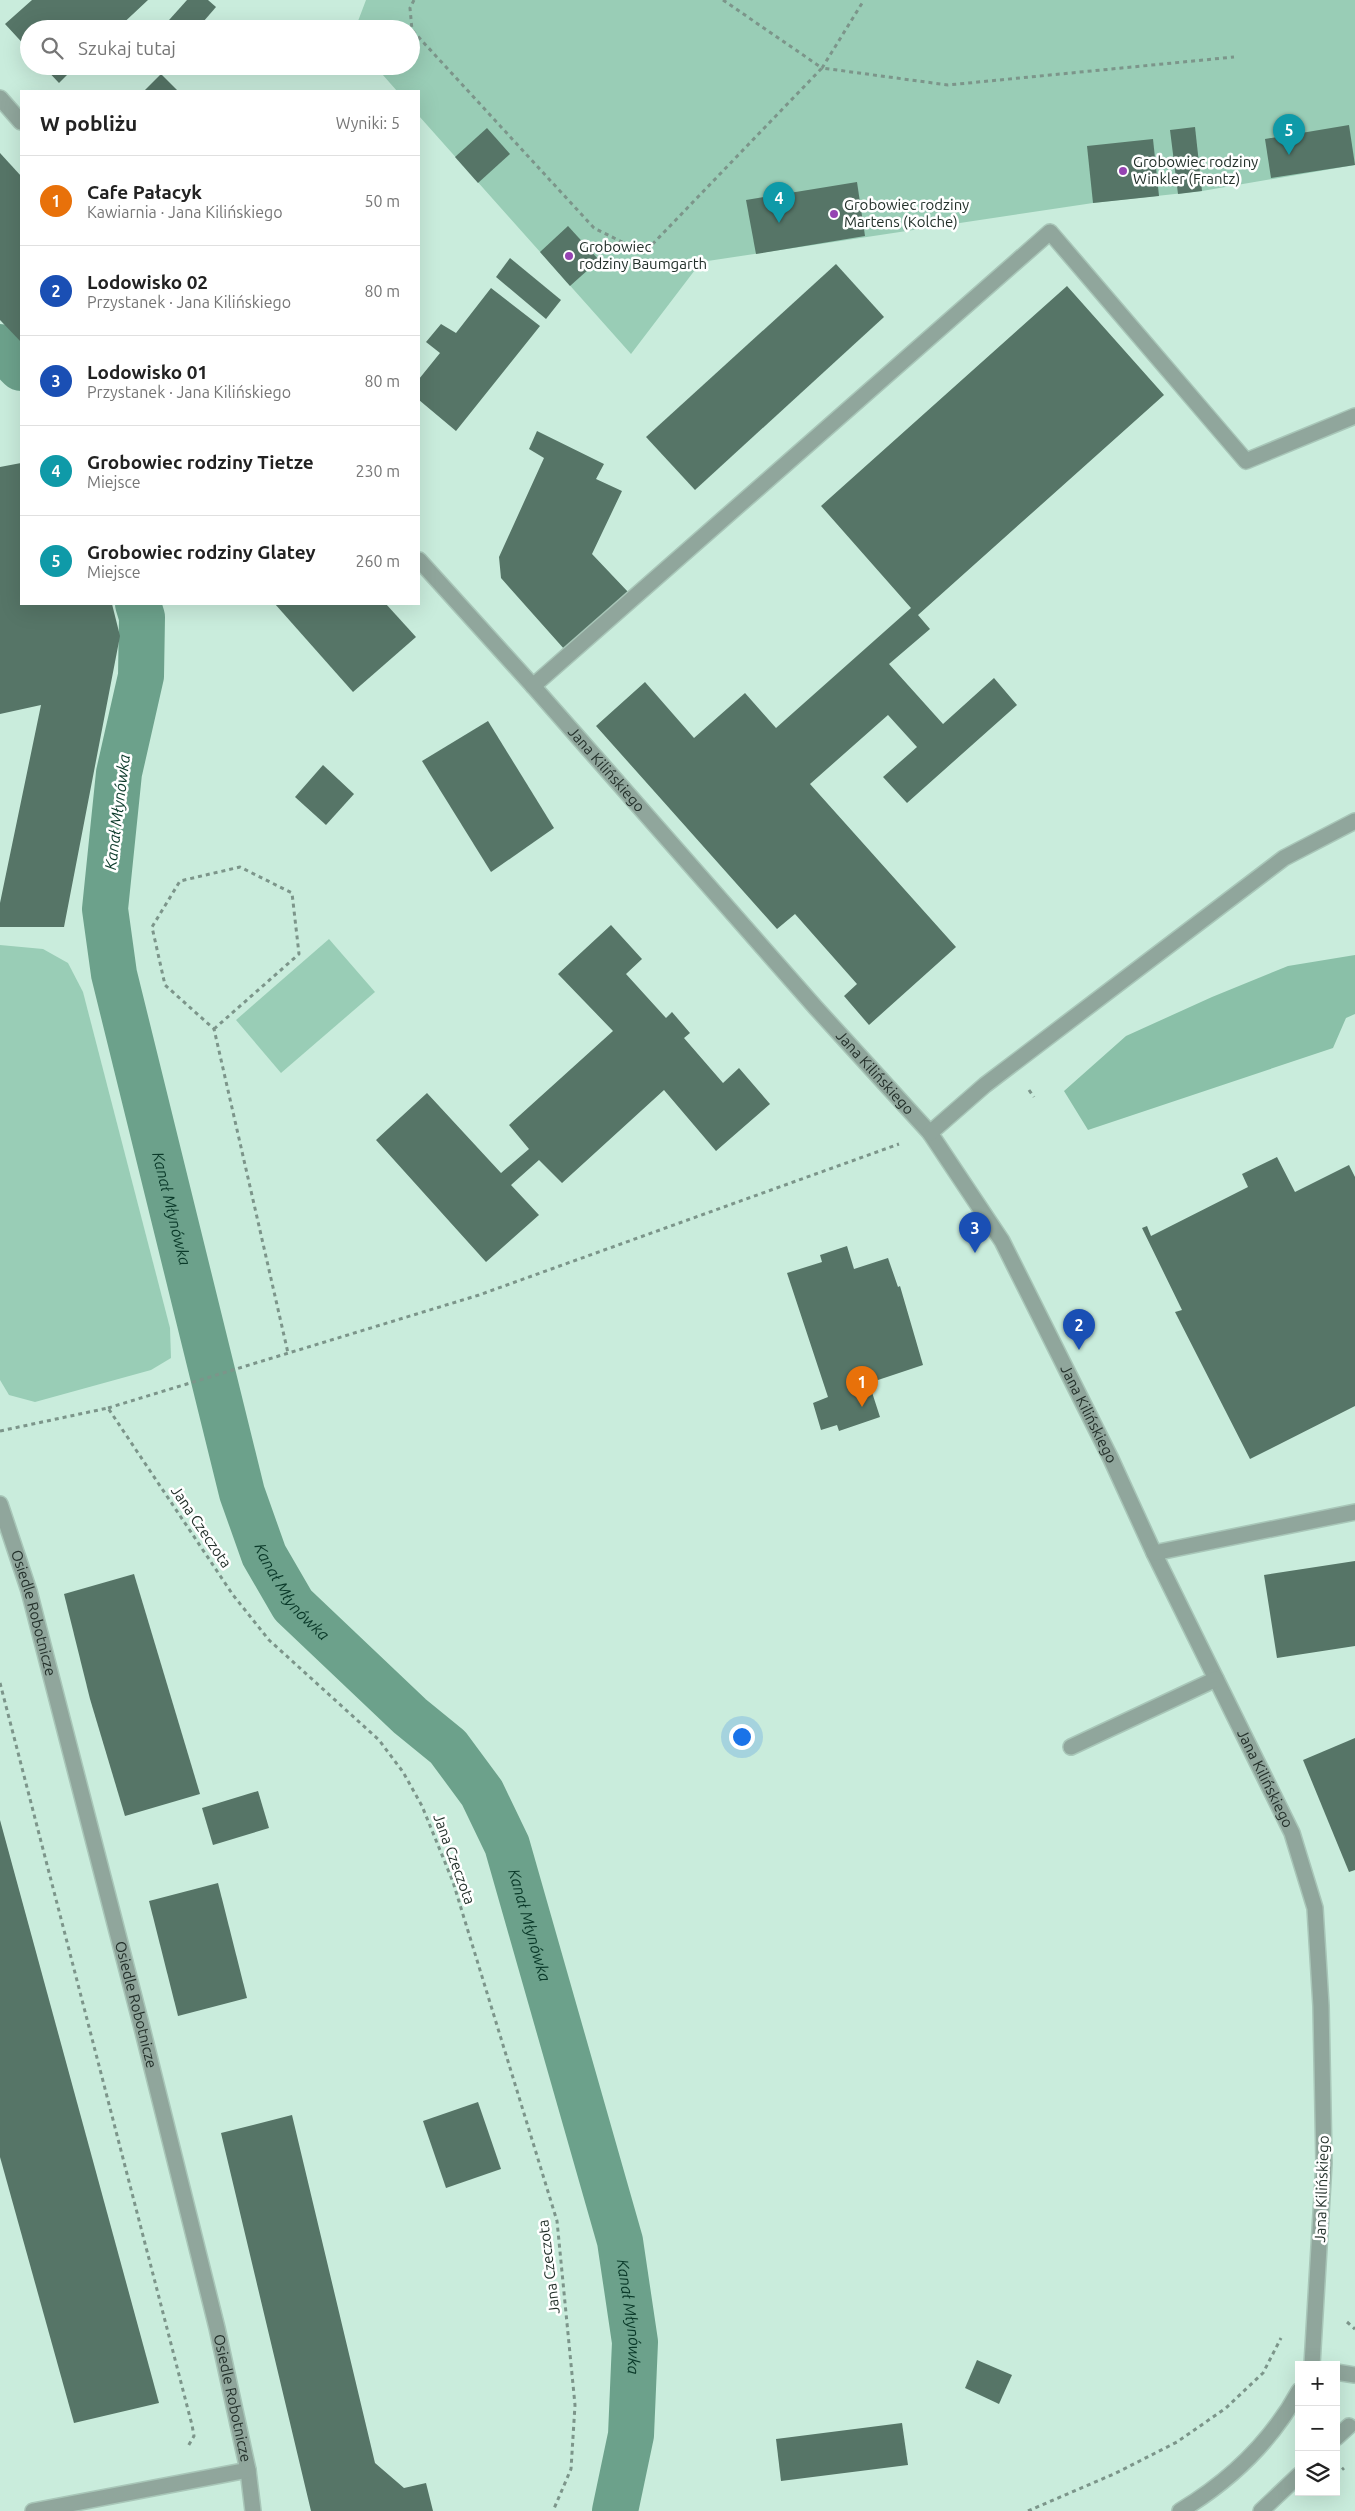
<!DOCTYPE html>
<html lang="pl">
<meta charset="utf-8">
<style>
:root{--surface:#fff;--page:#f2f2f2;--text:#222;--muted:#767676;--line:#e0e0e0;--accent:#9543b2}
body{margin:0;font-family:Ubuntu,sans-serif;background:var(--page);color:var(--text)}
.controls{position:absolute;right:15px;bottom:15px;display:grid;overflow:hidden;border-radius:0px;box-shadow:0 5px 20px #0002}
.controls button{width:45px;height:45px;display:grid;place-items:center;padding:0;border:0;border-bottom:1px solid var(--line);background:var(--surface);color:var(--text);font:25px sans-serif}
.you{position:absolute;left:741px;top:1736px;width:18px;height:18px;margin:-12px;border:4px solid #fff;border-radius:50%;background:#1a73e8;box-shadow:0 0 0 8px #1a73e833}
.badge{display:grid;place-items:center;width:32px;height:32px;border-radius:50%;background:var(--accent);color:#fff;font-size:16px;font-weight:700}
.pin{position:absolute;translate:-50% -41px;filter:drop-shadow(0 1px 2px #0008)}
.pin::after{content:'';position:absolute;top:26px;width:18px;height:15px;background:inherit;clip-path:polygon(0 0,100% 0,50% 100%)}
.list{margin:0;padding:0;list-style:none}
h2{display:flex;justify-content:space-between;align-items:center;height:65px;margin:0;padding:0 20px;font-size:21px}
h2 small{font-size:16px;font-weight:400;color:var(--muted)}
.list li{display:grid;grid-template-columns:32px 1fr auto;gap:15px;align-items:center;box-sizing:border-box;height:90px;padding:0 20px;border-top:1px solid var(--line)}
.list b{display:block;font-size:19px;white-space:nowrap}
.list p{margin:0;font-size:16px;white-space:nowrap;color:var(--muted)}
.list em{font-size:16px;font-style:normal;color:var(--muted)}
.icon{flex:none;width:28px;height:28px;fill:none;stroke:currentColor;stroke-width:2;stroke-linecap:round;stroke-linejoin:round}
.map{position:relative;flex:none;width:1355px;height:2511px;overflow:hidden}
.search{position:absolute;background:var(--surface);box-shadow:0 5px 20px #0002;left:20px;top:20px;width:400px;height:55px;display:flex;align-items:center;gap:12px;box-sizing:border-box;padding:0 18px;border-radius:28px;color:var(--muted);font-size:19px}
.panel{position:absolute;background:var(--surface);box-shadow:0 5px 20px #0002;left:20px;top:90px;width:400px;height:515px;border-radius:0px}
.map>svg:first-child{display:block}
</style>
<div class="map">
<svg width="1355" height="2511" viewBox="0 0 1355 2511">
<rect width="100%" height="100%" fill="#c9ecdc"/>
<!-- green -->
<g fill="#99cdb6">
<path d="M366,0H1355V165L1202,191L1093,203L701,262L631,354L419,116V91H397L375,66H411V29H355Z"/>
<path d="M329,939L375,992L281,1073L236,1020Z"/>
<path d="M0,945L43,949L68,963L83,992L170,1328L171,1358L151,1370L35,1402L9,1395L0,1380Z"/>
</g>
<!-- forest -->
<path fill="#8ac0a8" d="M1355,955V1014L1346,1018L1333,1048L1088,1130L1064,1091L1126,1036L1212,997L1288,966Z"/>
<g fill="none" stroke-linecap="round" stroke-linejoin="round">
<!-- canal -->
<g stroke="#6ca18b" stroke-width="46">
<path d="M0,347L21,368"/>
<path id="s1" d="M138,604L142,617L141,676L119,773L105,909L114,974L242,1493L264,1555L293,1605L410,1716L448,1747L482,1793L507,1845L620,2241L635,2342L631,2435L615,2511"/>
</g>
</g>
<!-- building -->
<g fill="#567567">
<path d="M32,0H148L117,29H29V50L5,24Z"/>
<path d="M187,0H208L216,7L197,29H161Z"/>
<path d="M43,66H76L59,83Z"/>
<path d="M161,74L178,91H144Z"/>
<path d="M1349,125L1355,165L1271,178L1265,139Z"/>
<path d="M1195,127L1202,191L1178,194L1170,130Z"/>
<path d="M487,128L510,154L478,183L455,157Z"/>
<path d="M1153,139L1159,196L1093,203L1087,146Z"/>
<path d="M0,153L21,176V342L0,320Z"/>
<path d="M857,182L865,236L756,254L746,200Z"/>
<path d="M568,226L599,260L570,286L540,252Z"/>
<path d="M510,258L561,300L546,319L496,277Z"/>
<path d="M836,264L884,317L695,490L646,437Z"/>
<path d="M1067,286L1164,395L918,615L930,629L889,664L943,724L994,678L1017,705L907,803L883,777L917,747L888,715L810,784L956,947L869,1025L844,996L857,984L795,914L777,929L596,726L645,682L694,738L745,693L776,728L911,608L821,506Z"/>
<path d="M491,288L540,326L456,431L419,400V379L440,353L426,342L441,324L456,333Z"/>
<path d="M537,431L604,464L596,479L622,491L592,554L629,593L565,650L501,578L499,557L544,458L529,449Z"/>
<path d="M21,463V604H112L120,636L64,927H0V903L41,705L0,714V467Z"/>
<path d="M275,604H386L416,637L353,692Z"/>
<path d="M488,721L554,828L491,872L422,761Z"/>
<path d="M323,765L354,794L326,825L295,797Z"/>
<path d="M611,925L642,959L626,974L666,1018L672,1012L690,1033L684,1038L723,1083L739,1068L770,1104L716,1151L664,1090L562,1183L539,1160L511,1185L539,1215L486,1262L376,1140L427,1093L501,1173L529,1149L509,1125L613,1031L558,974Z"/>
<path d="M1277,1157L1295,1192L1349,1165L1355,1177V1406L1250,1459L1175,1312L1182,1310L1142,1228L1147,1226L1151,1236L1248,1187L1242,1174Z"/>
<path d="M847,1246L854,1269L888,1258L898,1287L900,1286L923,1365L869,1383L880,1417L839,1431L837,1425L821,1430L813,1403L828,1397L787,1273L822,1262L820,1255Z"/>
<path d="M1355,1561V1646L1277,1658L1264,1575Z"/>
<path d="M134,1574L200,1794L125,1816L90,1699L64,1594Z"/>
<path d="M1355,1738V1870L1349,1872L1303,1760Z"/>
<path d="M258,1791L269,1828L213,1845L202,1808Z"/>
<path d="M0,1820L159,2403L74,2423L0,2157Z"/>
<path d="M218,1883L247,1998L178,2016L149,1901Z"/>
<path d="M478,2102L501,2169L446,2188L423,2121Z"/>
<path d="M292,2115L375,2463L404,2488L426,2483L433,2511H311L221,2133Z"/>
<path d="M977,2360L1012,2375L999,2404L965,2388Z"/>
<path d="M902,2423L908,2465L781,2481L776,2439Z"/>
</g>
<g fill="none" stroke-linecap="round" stroke-linejoin="round">
<defs>
<g id="minor">
<path d="M0,98L21,122"/>
<path id="s2" d="M419,560L533,686L816,1008L930,1133L1002,1241L1111,1459L1154,1553L1292,1833L1315,1908L1321,2006L1324,2163L1312,2365"/>
<path d="M533,686L1050,232L1246,461L1355,416"/>
<path d="M930,1133L985,1085L1284,858L1355,821"/>
<path id="s3" d="M0,1504L29,1591L141,2024L217,2328L248,2470L253,2511"/>
<path d="M1154,1553L1355,1512"/>
<path d="M1071,1747L1216,1679"/>
<path d="M1336,2372L1355,2375"/>
<path d="M1336,2438L1349,2426"/>
<path d="M33,2511L248,2470"/>
<path d="M1180,2511C1230,2481 1271,2442 1299,2391"/>
<path d="M1261,2511L1299,2475"/>
</g>
</defs>
<!-- minor casing -->
<use href="#minor" stroke="#a8c6b8" stroke-width="18"/>
<!-- path -->
<g stroke="#7c958a" stroke-width="3" stroke-dasharray="4 4" stroke-linecap="butt">
<path d="M414,0L410,8L412,30L594,228L644,253L822,68L948,85L1234,57"/>
<path d="M723,0L822,68L864,0"/>
<path d="M214,1029L299,954L292,893L240,867L180,881L152,927L165,985L214,1029L288,1353"/>
<path d="M1029,1090L1034,1097"/>
<path d="M108,1408L479,1295L899,1144"/>
<path d="M0,1431L108,1408L233,1595L269,1640L379,1740L403,1772L422,1806L453,1882L557,2221L575,2405L571,2469L553,2511"/>
<path d="M0,1683L192,2425L194,2436L187,2448"/>
<path d="M1347,2322L1355,2329"/>
<path d="M1336,2475L1344,2468"/>
<path d="M1028,2511L1116,2473L1177,2442L1226,2408L1263,2373L1281,2338"/>
</g>
<!-- minor -->
<use href="#minor" stroke="#90a69c" stroke-width="15"/>
</g>
<!-- markers -->
<g fill="#9543b2" stroke="#fff" stroke-width="2">
<circle cx="1123" cy="171" r="5"/>
<circle cx="834" cy="214" r="5"/>
<circle cx="569" cy="256" r="5"/>
</g>
<g text-anchor="middle" stroke-width="5" stroke-linejoin="round" paint-order="stroke">
<!-- poi labels -->
<g font-size="15" fill="#23302a" stroke="#fff" text-anchor="start">
<text x="1133" y="167">Grobowiec rodziny<tspan x="1133" dy="17">Winkler (Frantz)</tspan></text>
<text x="844" y="210">Grobowiec rodziny<tspan x="844" dy="17">Martens (Kolche)</tspan></text>
<text x="579" y="252">Grobowiec<tspan x="579" dy="17">rodziny Baumgarth</tspan></text>
</g>
<!-- street labels -->
<g font-size="15" fill="#23302a" stroke="#fff">
<text dy="5" stroke="none"><textPath href="#s2" startOffset="281">Jana Kilińskiego</textPath></text>
<text dy="5" stroke="none"><textPath href="#s2" startOffset="686">Jana Kilińskiego</textPath></text>
<text dy="5" stroke="none"><textPath href="#s2" startOffset="1091">Jana Kilińskiego</textPath></text>
<text transform="translate(201 1527) rotate(56)" y="5">Jana Czeczota</text>
<text dy="5" stroke="none"><textPath href="#s3" startOffset="114">Osiedle Robotnicze</textPath></text>
<text dy="5" stroke="none"><textPath href="#s2" startOffset="1496">Jana Kilińskiego</textPath></text>
<text transform="translate(454 1859) rotate(70)" y="5">Jana Czeczota</text>
<text dy="5" stroke="none"><textPath href="#s3" startOffset="519">Osiedle Robotnicze</textPath></text>
<text transform="translate(1322 2189) rotate(-88)" y="5">Jana Kilińskiego</text>
<text transform="translate(549 2267) rotate(-97)" y="5">Jana Czeczota</text>
<text dy="5" stroke="none"><textPath href="#s3" startOffset="924">Osiedle Robotnicze</textPath></text>
</g>
<!-- water labels -->
<g font-size="16" font-style="italic" fill="#0a3929" stroke="#fff">
<text transform="translate(117 812) rotate(-83)" y="6">Kanał Młynówka</text>
<text dy="6" stroke="none"><textPath href="#s1" startOffset="616">Kanał Młynówka</textPath></text>
<text dy="6" stroke="none"><textPath href="#s1" startOffset="1021">Kanał Młynówka</textPath></text>
<text dy="6" stroke="none"><textPath href="#s1" startOffset="1441">Kanał Młynówka</textPath></text>
<text dy="6" stroke="none"><textPath href="#s1" startOffset="1846">Kanał Młynówka</textPath></text>
</g>
</g>
</svg>
<div class="controls">
<button>+</button>
<button>−</button>
<button><svg class="icon" aria-label="layers" viewBox="0 0 24 24"><path d="M12 4l9 5-9 5-9-5zM3 14l9 5 9-5"/></svg></button>
</div>
<div class="you"></div>
<div class="pin badge" style="left:862px;top:1407px;background:#e8710a">1</div>
<div class="pin badge" style="left:1079px;top:1350px;background:#1a4fb4">2</div>
<div class="pin badge" style="left:975px;top:1253px;background:#1a4fb4">3</div>
<div class="pin badge" style="left:779px;top:223px;background:#0f9aa8">4</div>
<div class="pin badge" style="left:1289px;top:155px;background:#0f9aa8">5</div>
<div class="search"><svg class="icon" aria-label="search" viewBox="0 0 24 24"><circle cx="10" cy="10" r="6"/><path d="M15 15l6 6"/></svg>Szukaj tutaj</div>
<section class="panel">
<h2>W pobliżu<small>Wyniki: 5</small></h2>
<ul class="list">
<li><span class="badge" style="background:#e8710a">1</span><div><b>Cafe Pałacyk</b><p>Kawiarnia · Jana Kilińskiego</p></div><em>50 m</em></li>
<li><span class="badge" style="background:#1a4fb4">2</span><div><b>Lodowisko 02</b><p>Przystanek · Jana Kilińskiego</p></div><em>80 m</em></li>
<li><span class="badge" style="background:#1a4fb4">3</span><div><b>Lodowisko 01</b><p>Przystanek · Jana Kilińskiego</p></div><em>80 m</em></li>
<li><span class="badge" style="background:#0f9aa8">4</span><div><b>Grobowiec rodziny Tietze</b><p>Miejsce</p></div><em>230 m</em></li>
<li><span class="badge" style="background:#0f9aa8">5</span><div><b>Grobowiec rodziny Glatey</b><p>Miejsce</p></div><em>260 m</em></li>
</ul>
</section>
</div>
